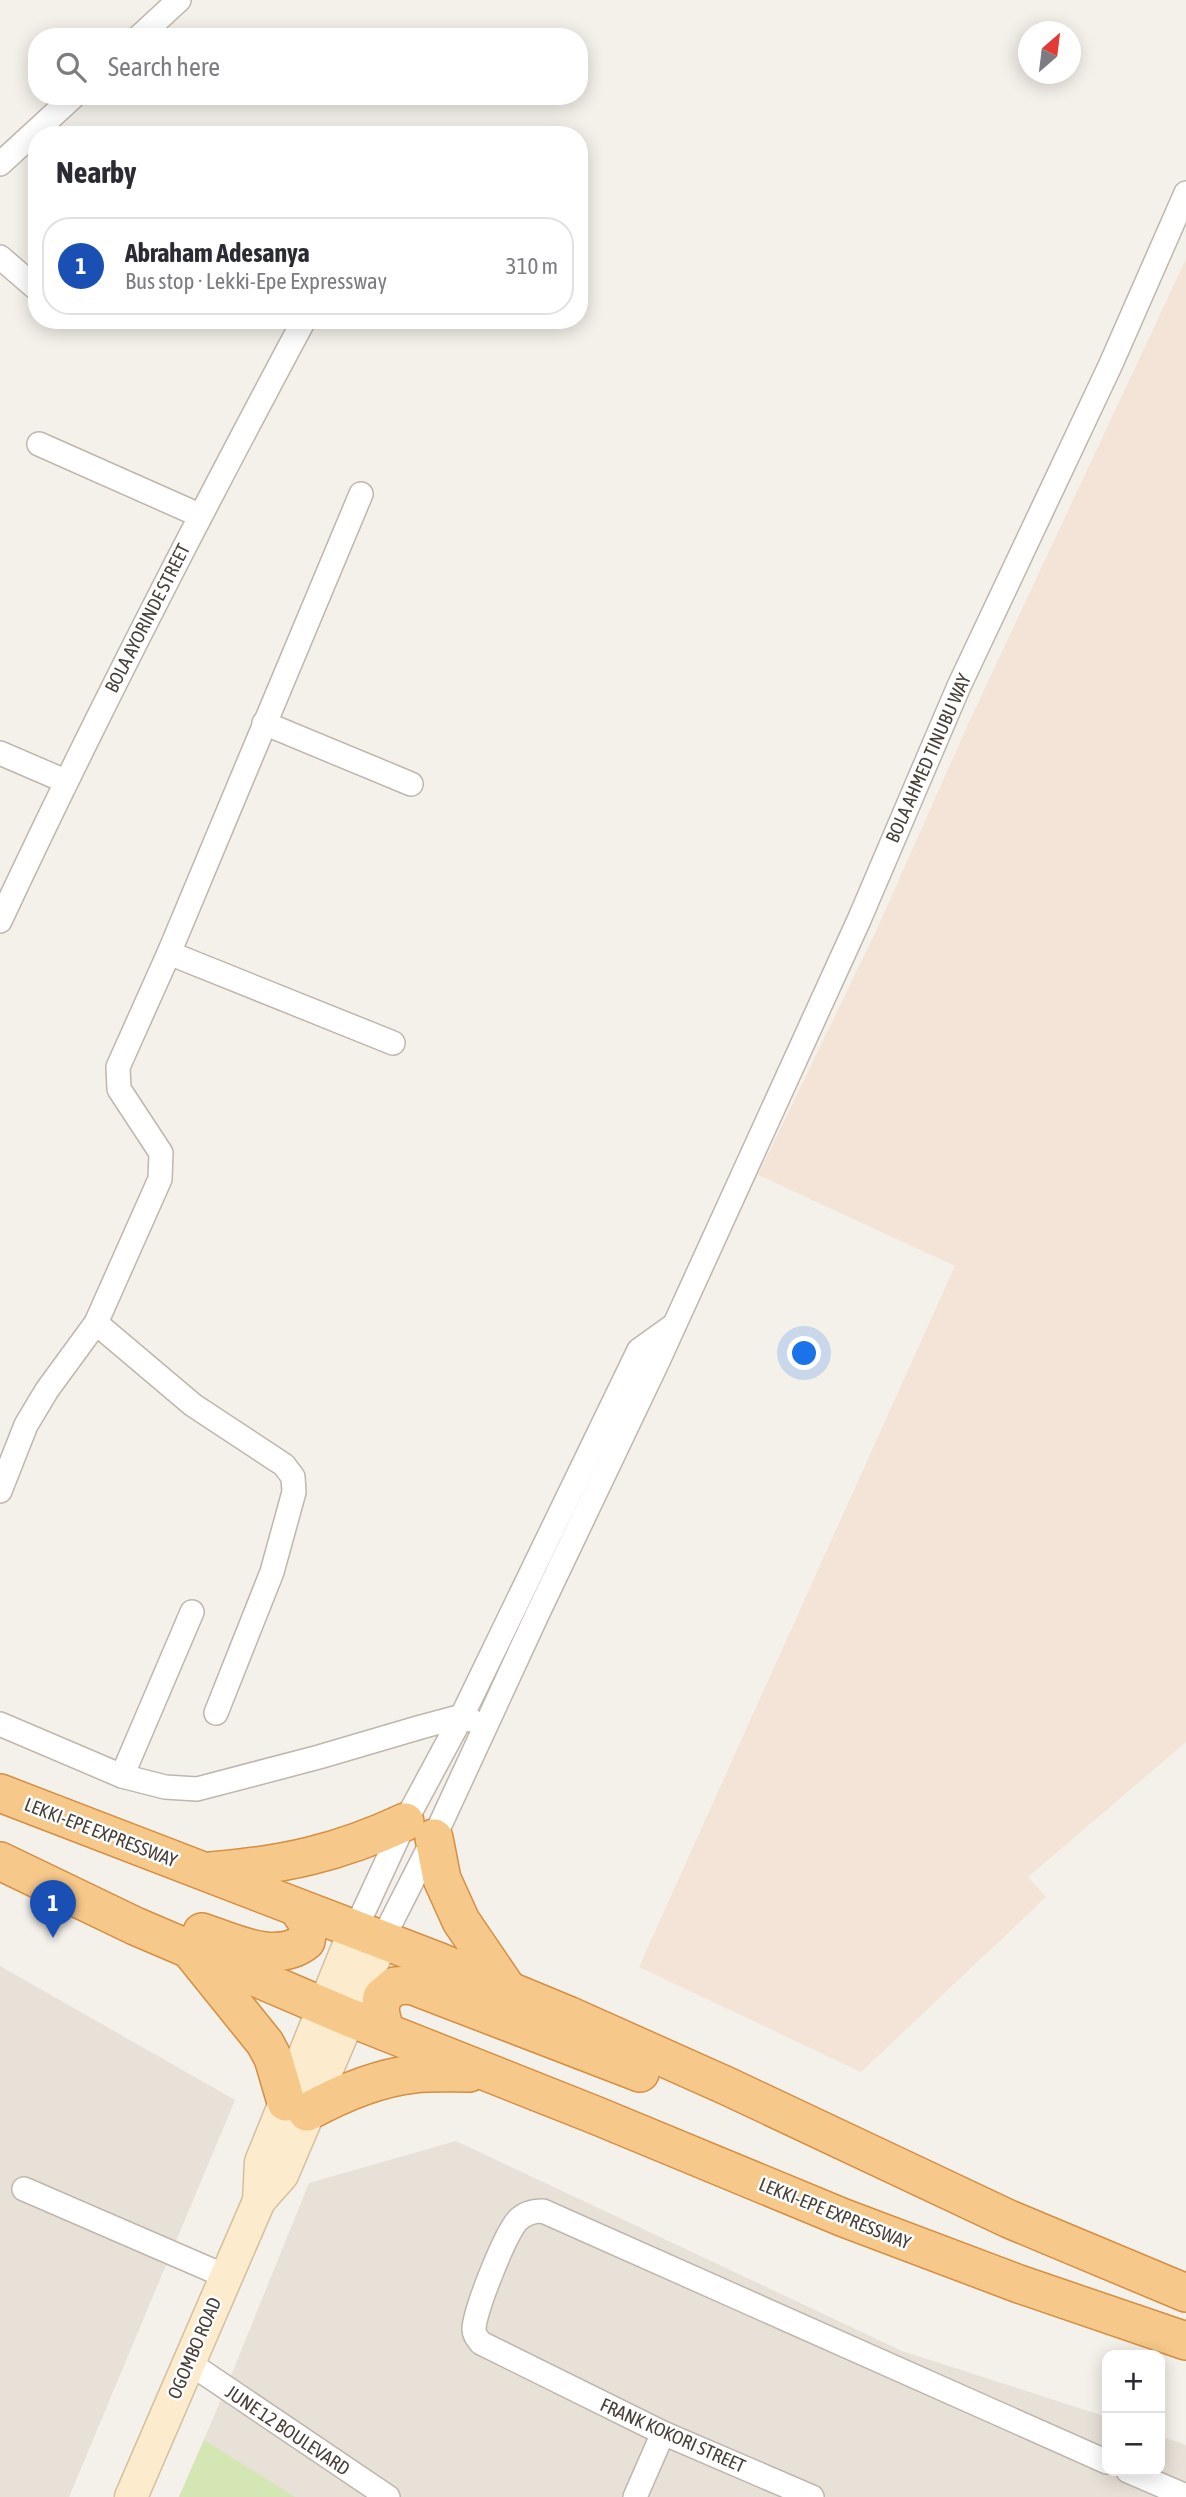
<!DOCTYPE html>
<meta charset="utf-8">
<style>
:root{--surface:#fff;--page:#f2f2f3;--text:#2b2b33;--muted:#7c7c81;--line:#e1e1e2;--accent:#1a73e8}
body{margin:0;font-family:"Asap Condensed",sans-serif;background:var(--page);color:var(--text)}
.controls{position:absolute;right:21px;bottom:21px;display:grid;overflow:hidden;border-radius:14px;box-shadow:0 4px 18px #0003}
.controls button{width:63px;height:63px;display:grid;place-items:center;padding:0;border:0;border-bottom:2px solid var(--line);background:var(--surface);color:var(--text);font:35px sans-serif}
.compass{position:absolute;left:1018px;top:21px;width:63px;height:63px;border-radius:50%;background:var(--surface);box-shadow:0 4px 18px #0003;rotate:28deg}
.you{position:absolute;left:805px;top:1354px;width:24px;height:24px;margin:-18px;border:5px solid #fff;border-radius:50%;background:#1a73e8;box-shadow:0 0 0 10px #1a73e833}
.badge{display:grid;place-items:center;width:46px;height:46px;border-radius:50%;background:var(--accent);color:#fff;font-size:23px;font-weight:700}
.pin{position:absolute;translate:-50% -58px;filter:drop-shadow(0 2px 4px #0008)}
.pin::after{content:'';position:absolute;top:37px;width:24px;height:21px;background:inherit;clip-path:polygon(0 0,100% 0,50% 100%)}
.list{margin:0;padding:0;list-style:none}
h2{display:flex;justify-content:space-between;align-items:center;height:91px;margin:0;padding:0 28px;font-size:30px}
h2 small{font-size:23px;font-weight:400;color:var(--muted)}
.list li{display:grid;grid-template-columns:46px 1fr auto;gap:21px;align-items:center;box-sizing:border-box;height:98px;margin:0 14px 14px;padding:0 14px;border:2px solid var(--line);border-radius:28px}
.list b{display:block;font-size:26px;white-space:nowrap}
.list p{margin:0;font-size:23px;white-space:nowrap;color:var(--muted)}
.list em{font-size:23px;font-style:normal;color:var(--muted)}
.icon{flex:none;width:38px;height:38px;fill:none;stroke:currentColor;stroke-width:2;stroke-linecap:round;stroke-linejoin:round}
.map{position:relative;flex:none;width:1186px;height:2497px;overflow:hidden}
.search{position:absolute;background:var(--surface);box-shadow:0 4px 18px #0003;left:28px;top:28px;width:560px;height:77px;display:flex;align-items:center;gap:18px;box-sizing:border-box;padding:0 24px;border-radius:28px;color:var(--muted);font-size:26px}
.panel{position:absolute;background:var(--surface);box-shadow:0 4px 18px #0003;left:28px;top:126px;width:560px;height:203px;border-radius:28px}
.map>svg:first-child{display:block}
</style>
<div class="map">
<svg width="1186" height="2497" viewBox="0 0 1186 2497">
<rect width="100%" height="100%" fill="#f4f0ea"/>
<!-- residential -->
<g fill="#e8e1d8">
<path d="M0,1966L235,2100L69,2497H0Z"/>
<path d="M456,2141L902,2351L1107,2417V2471H1160V2436L1186,2445V2497H179L226,2388L309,2183Z"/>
</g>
<!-- commercial -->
<path fill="#f4e4d7" d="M1186,259V1742L1028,1877L1046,1897L861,2072L639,1967L955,1266L758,1175L877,929L970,720Z"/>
<!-- green -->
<path fill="#d5e6b5" d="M204,2440L295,2497H179Z"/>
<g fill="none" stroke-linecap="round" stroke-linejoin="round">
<defs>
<g id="minor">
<path d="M139,37L179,0"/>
<path d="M0,164L74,96"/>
<path d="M0,257L37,289"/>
<path d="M39,444L199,515"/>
<path d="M264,723L411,784"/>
<path d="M0,753L65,781"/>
<path d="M0,921C95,717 198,518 304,320"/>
<path d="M169,953L393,1043"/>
<path d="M96,1323L193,1405L284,1465L293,1477L294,1492L272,1572L216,1713"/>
<path d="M0,1491L26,1425L47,1390L96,1323L160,1179L161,1153L119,1089L118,1067L169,953L361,494"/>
<path d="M192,1612L122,1776L165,1787L197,1789L319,1757L421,1727L462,1716L471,1720"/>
<path d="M0,1724L122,1776"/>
<path d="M355,1930L405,1822L462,1716L639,1350L674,1325"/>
<path d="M382,1940L434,1838L537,1615L659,1359L859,920L959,686L1110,366L1186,193"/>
<path d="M24,2189L225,2276"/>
<path d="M188,2362L388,2497"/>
<path d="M1128,2471L1186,2496"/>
<path d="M635,2497L663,2433"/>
<path d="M812,2497L663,2433L481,2343C477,2338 474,2335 474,2329C475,2310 505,2234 518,2220C525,2213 533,2211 543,2211L1107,2462"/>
</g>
<g id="secondary">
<path d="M259,2201L261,2162L355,1930"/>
<path d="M131,2497L259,2201L282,2175L382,1940"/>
</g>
<g id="trunk">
<path d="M0,1793L440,1962L568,2015L729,2087L1009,2219L1186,2293"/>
<path d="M434,1838L442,1879L461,1921L508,1990"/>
<path d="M0,1861L135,1926L348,2017L595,2115L844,2218L1019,2284L1186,2341"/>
<path d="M211,1871C283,1865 339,1853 405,1822"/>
<path d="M202,1932C233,1942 277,1965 306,1941L309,1925L298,1909"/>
<path d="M194,1955L265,2043L273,2058L286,2102"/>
<path d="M385,2031L380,2011L382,1997L395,1986L411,1985L640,2073"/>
<path d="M307,2112C340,2094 376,2078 414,2074C432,2072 451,2073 469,2073"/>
</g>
</defs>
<!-- minor casing -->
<use href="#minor" stroke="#bfb6ad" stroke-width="26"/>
<!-- secondary casing -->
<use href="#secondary" stroke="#d4c09e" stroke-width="35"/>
<!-- trunk casing -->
<use href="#trunk" stroke="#d58f43" stroke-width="40"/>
<!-- minor -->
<use href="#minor" stroke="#fff" stroke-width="23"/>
<!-- secondary -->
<use href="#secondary" stroke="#fcebcc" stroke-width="32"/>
<!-- trunk -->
<use href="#trunk" stroke="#f6c889" stroke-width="37"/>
</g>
<g text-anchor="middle" stroke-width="5" stroke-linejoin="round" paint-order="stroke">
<!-- street labels -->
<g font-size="19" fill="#484038" stroke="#fff">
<text transform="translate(147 618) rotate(-63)" y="7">BOLA AYORINDE STREET</text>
<text transform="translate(928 758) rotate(-66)" y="7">BOLA AHMED TINUBU WAY</text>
<text transform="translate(101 1832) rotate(21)" y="7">LEKKI-EPE EXPRESSWAY</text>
<text transform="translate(835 2213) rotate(22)" y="7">LEKKI-EPE EXPRESSWAY</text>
<text transform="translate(194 2348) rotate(-67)" y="7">OGOMBO ROAD</text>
<text transform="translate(288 2430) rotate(34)" y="7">JUNE 12 BOULEVARD</text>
<text transform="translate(673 2435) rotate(24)" y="7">FRANK KOKORI STREET</text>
</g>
</g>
</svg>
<div class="controls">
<button>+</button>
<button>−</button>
</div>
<svg class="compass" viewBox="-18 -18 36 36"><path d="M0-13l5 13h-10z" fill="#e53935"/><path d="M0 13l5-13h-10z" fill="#7c7c81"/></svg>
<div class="you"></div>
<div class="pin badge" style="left:53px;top:1938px;background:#1a4fb4">1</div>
<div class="search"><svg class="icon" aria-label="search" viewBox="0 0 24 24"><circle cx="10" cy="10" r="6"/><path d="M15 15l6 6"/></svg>Search here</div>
<section class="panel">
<h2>Nearby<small></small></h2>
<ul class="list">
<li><span class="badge" style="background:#1a4fb4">1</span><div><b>Abraham Adesanya</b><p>Bus stop · Lekki-Epe Expressway</p></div><em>310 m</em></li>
</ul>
</section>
</div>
